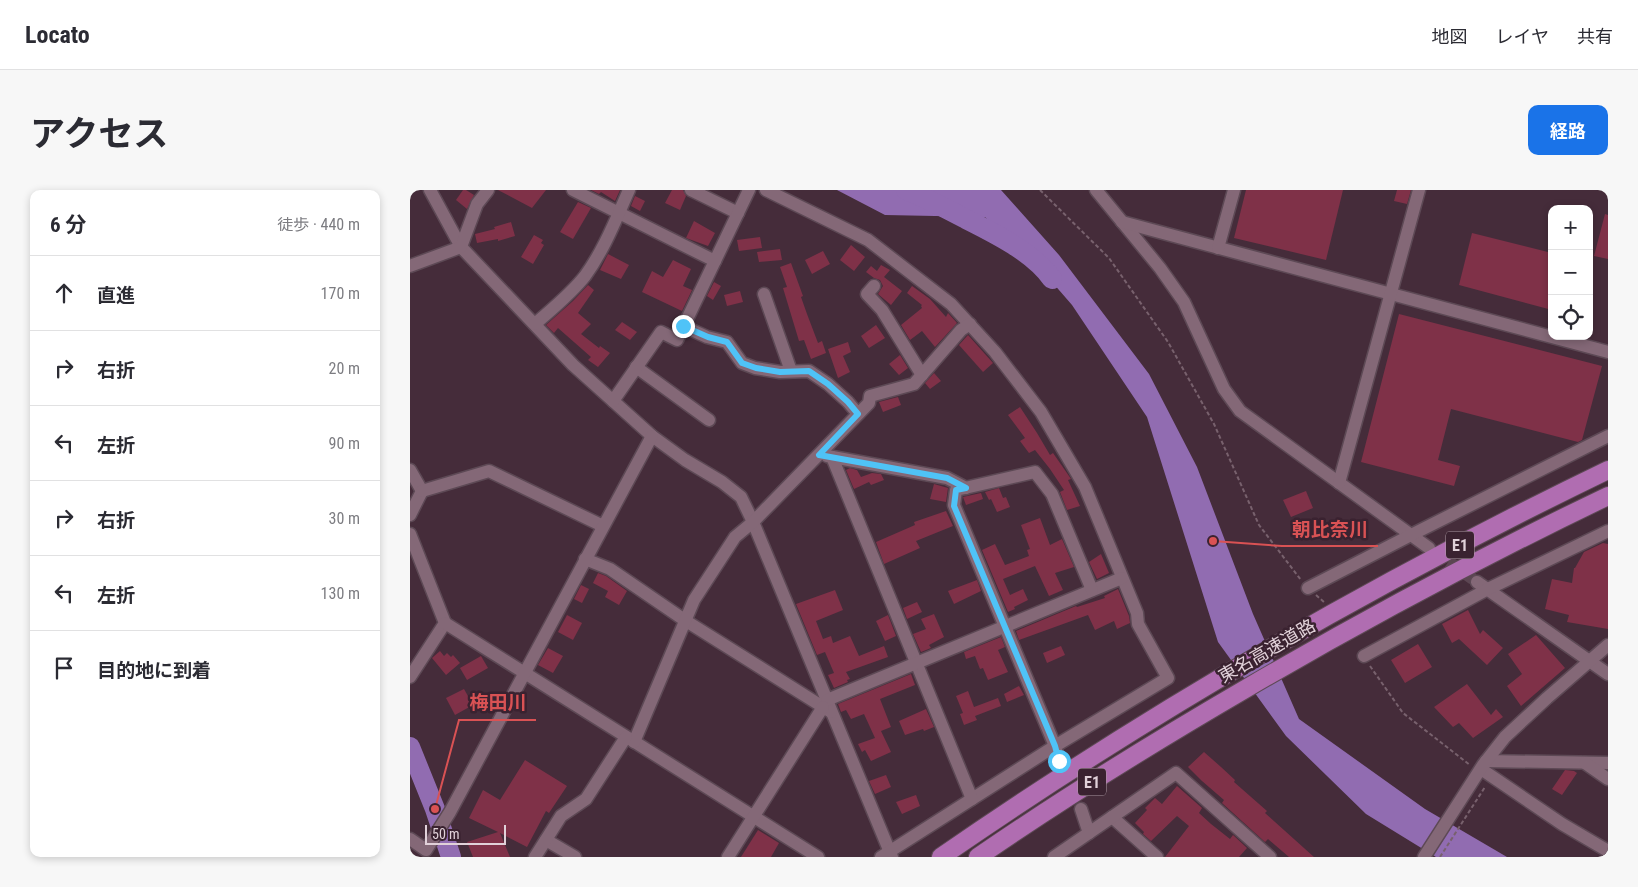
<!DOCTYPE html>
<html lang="ja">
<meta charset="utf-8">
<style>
:root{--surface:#fff;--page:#f7f7f7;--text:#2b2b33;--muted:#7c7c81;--line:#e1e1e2;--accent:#1a73e8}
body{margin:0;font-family:"Roboto Condensed","Noto Sans JP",sans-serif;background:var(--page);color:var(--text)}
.controls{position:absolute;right:15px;top:15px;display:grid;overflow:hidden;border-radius:10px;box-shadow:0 2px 8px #0003}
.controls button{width:45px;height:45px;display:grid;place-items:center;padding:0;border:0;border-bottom:1px solid var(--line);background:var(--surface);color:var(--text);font:25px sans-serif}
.scale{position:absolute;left:15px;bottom:12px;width:81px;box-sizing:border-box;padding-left:5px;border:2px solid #e1d1d9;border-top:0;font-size:14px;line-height:18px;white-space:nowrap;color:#e1d1d9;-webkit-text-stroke:4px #3a2230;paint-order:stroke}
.stop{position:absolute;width:15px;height:15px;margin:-11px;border:4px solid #4fc3f7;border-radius:50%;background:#fff}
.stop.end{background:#4fc3f7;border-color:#fff;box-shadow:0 1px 5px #0008}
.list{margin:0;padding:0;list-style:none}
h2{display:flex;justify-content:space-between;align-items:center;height:65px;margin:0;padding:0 20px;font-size:21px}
h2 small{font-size:16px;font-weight:400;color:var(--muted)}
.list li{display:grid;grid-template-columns:32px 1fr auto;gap:15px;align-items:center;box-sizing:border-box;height:75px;padding:0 20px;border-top:1px solid var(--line)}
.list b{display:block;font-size:19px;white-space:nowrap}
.list em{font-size:16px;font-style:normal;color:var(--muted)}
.icon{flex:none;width:28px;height:28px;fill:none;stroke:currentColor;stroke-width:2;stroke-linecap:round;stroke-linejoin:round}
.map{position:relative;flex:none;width:1198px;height:667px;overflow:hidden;border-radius:10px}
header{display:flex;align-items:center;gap:30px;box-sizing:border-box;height:70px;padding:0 25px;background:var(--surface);border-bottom:1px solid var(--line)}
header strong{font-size:24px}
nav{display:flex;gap:28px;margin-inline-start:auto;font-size:18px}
.intro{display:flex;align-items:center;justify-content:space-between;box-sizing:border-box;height:120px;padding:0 30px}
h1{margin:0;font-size:35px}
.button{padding:12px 22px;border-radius:10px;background:var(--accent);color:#fff;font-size:18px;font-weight:700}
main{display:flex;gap:30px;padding:0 30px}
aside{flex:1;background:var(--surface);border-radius:10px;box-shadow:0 2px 8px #0003}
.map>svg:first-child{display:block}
</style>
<header>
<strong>Locato</strong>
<nav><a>地図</a><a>レイヤ</a><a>共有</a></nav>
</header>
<div class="intro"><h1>アクセス</h1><a class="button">経路</a></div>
<main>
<aside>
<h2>6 分<small>徒歩 · 440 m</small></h2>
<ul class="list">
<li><svg class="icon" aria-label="ahead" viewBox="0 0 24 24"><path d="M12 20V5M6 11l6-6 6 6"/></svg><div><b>直進</b></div><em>170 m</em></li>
<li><svg class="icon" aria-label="right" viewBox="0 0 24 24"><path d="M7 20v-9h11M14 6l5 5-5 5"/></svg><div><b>右折</b></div><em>20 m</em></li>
<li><svg class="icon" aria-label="left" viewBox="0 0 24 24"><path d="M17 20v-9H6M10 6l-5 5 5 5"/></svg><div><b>左折</b></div><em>90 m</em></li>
<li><svg class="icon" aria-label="right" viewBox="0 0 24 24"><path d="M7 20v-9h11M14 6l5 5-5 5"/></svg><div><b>右折</b></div><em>30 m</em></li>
<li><svg class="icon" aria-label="left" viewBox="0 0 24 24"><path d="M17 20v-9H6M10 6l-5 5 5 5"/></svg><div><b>左折</b></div><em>130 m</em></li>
<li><svg class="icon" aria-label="arrive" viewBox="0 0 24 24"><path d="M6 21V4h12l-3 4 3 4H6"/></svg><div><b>目的地に到着</b></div></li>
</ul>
</aside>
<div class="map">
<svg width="1198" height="667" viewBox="0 0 1198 667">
<rect width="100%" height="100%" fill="#452c3a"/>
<!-- water -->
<path fill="#916cb1" d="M427,0H591L649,65L739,184L787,277L843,424L889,529L1015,619L1097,667H1026L956,624L876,546L808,452L737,227L662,115L623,70L575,27L475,25Z"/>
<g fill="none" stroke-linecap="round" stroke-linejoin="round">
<!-- river -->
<g stroke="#916cb1" stroke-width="20">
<path d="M496,0C516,8 535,18 554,28C584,43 623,62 642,89"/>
<path d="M0,557L25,619L41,667"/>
</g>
</g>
<!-- building -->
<g fill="#7f3148">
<path d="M53,0H56L64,5L57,19L46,10Z"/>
<path d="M88,0H136L122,18Z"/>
<path d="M181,0H210L205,11L191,2L189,4Z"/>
<path d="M262,0H273L276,6L270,20L255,13Z"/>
<path d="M836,0H933L916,70L824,48Z"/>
<path d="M987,0H1001L997,14L984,11Z"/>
<path d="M225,6L235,11L230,21L221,16Z"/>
<path d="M168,12L181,18L163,49L150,42Z"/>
<path d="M1195,24L1198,25V69L1184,66Z"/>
<path d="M284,31L305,43L298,56L276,48Z"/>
<path d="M101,32L105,46L88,51V49L67,53L65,44L85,39L84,37Z"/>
<path d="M1062,43L1142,63V120L1049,95Z"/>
<path d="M124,45L133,50L131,53L134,55L123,74L111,67Z"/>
<path d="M350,47L352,58L329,61L327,50Z"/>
<path d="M441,55L455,67L444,81L430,70Z"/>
<path d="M370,59L372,70L349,72L347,62Z"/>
<path d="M413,61L420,74L402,84L395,70Z"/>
<path d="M198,64L219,75L211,89L190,80Z"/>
<path d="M263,70L281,79L273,96L282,100L272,121L232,102L242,81L253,87Z"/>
<path d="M381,73L393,106L391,107L397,124L408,153L412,151L416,163L401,169L394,150L389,151L373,98L377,97L370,77Z"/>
<path d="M471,75L480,80L474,87L492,101L481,115L468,104L473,96L470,90L464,88L456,82L461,76L467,81Z"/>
<path d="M304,92L311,96L303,110L297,106Z"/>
<path d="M178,95L184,100L168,123L181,134L171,144L189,158L190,156L200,163L188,177L178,170L181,167L148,138L144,143L136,135L163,111Z"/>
<path d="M502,96L520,109L536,127L538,123L547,133L525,157L512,141L500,150L491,135L512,118L511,116L512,115L497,103Z"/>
<path d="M330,101L333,112L317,116L314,105Z"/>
<path d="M989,124L1192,176L1172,250L1168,252L1041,219L1028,270L1050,276L1044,296L951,272Z"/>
<path d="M212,132L227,142L220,150L205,140Z"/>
<path d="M466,135L475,148L459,158L451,146Z"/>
<path d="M558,145L583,173L573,182L549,155Z"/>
<path d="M438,152L441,162L433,166L440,182L428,188L418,159Z"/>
<path d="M490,165L498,178L489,185L479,174Z"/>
<path d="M524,183L531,191L520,199L515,193Z"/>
<path d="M488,207L491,215L473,222L469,212Z"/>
<path d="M610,217L627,243L640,265L643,263L659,286L661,289L658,290L670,316L657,320L650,302L654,300L640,279L625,260L619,263L610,251L615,248L598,225Z"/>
<path d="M440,278L447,280L451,287L462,283L471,284L474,290L461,295L459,292L444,299L436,280Z"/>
<path d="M524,294L538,298L536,312L520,309Z"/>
<path d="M589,298L593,308L596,307L600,317L587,322L581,309L579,310L575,302Z"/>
<path d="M896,301L903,318L881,327L873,310Z"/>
<path d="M571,303L573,309L556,315L553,307Z"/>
<path d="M536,321L543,336L506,351L510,358L474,374L466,352L505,335L504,332Z"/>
<path d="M630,328L640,355L652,349L664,377L645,383L653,400L639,406L625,376L593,389L600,405L613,399L618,410L604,417L605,419L598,422L572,360L585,354L595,375L619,366L617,360L620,359L611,335Z"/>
<path d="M1193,353L1198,354V439L1157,432L1159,425L1135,419L1142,389L1162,393L1164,378H1165L1174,362Z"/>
<path d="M691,364L699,383L687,389L679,372Z"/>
<path d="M188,383L196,386L217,401L209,415L195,407L198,401L183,393Z"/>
<path d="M567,390L571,401L544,414L538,401Z"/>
<path d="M171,395L179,399L172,413L164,409Z"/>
<path d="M708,399L719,426L720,433L707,439L704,431L685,440L678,425L609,450L606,441L666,416L667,417L695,408L694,406Z"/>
<path d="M425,400L433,420L406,431L413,449L421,446L423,453L440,446L449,466L474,456L478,467L436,482L440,489L437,490L438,492L424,498L418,485L424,483L415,462L407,465L386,414Z"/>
<path d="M507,412L512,422L497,429L493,418Z"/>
<path d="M1058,420L1070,444L1073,440L1093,458L1077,475L1049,449L1042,453L1032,434Z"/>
<path d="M524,424L534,447L519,455L521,458L511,462L503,444L516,439L511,429Z"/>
<path d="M157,425L172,433L163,450L148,442Z"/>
<path d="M478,425L486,446L475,451L466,431Z"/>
<path d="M1126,445L1155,478L1111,516L1097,496L1112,484L1098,464Z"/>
<path d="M591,447L595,457L588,460L598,482L578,490L573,478L570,479L565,466L556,469L554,462Z"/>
<path d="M1008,454L1022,477L995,493L981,470Z"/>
<path d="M651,456L655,465L637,473L633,463Z"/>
<path d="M138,458L153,466L143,483L128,475Z"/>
<path d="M30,461L34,466L37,463L41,467L43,465L50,473L36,485L22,468Z"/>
<path d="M71,466L78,478L57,490L50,478Z"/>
<path d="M501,484L505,495L470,509L481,537L471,541L481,562L461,571L455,560L452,562L448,554L465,548L454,524L441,529L436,520L431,522L428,514Z"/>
<path d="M1057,494L1081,525L1086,519L1093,527L1063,548L1049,533L1043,537L1024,517Z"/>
<path d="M609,496L614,505L597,512L594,504Z"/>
<path d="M54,499L63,515L45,525L36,508Z"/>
<path d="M558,501L564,517L588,508L591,516L565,526L567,530L554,535L550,524L553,523L546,506Z"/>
<path d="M516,519L524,537L514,541L513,539L495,545L489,531Z"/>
<path d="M794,562L811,577L825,590L824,592L857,621L855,623L904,667H879L858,649L855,652L812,613L814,610L792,591L778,577Z"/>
<path d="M115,570L157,596L139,623L136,621L117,657L90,643L100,667H63L57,652L88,642L59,628L73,600L90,610Z"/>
<path d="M1155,580L1164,581L1167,583L1152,605L1142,599Z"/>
<path d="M476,585L481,597L465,604L459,591Z"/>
<path d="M767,596L792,618L789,623L801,634L820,649L823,645L837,658L829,667H755L779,636L767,626L741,651L733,644L734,642L725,633L737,620L735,618L745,608L752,614Z"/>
<path d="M506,605L510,616L492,624L486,612Z"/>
<path d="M348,640L369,653L361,667H331Z"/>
</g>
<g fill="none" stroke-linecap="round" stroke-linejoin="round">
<!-- minor-tunnel -->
<path stroke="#5c4552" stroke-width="12" stroke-dasharray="12 6" stroke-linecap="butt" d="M1024,361L1067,392"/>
<defs>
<g id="minor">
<path d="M20,0L51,57L163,175L242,246L275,270L312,292L331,307L343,332L482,667"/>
<path d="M163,0L305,71"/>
<path d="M281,0L328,23"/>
<path d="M356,0L458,50L541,114L585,162L631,222L675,297L727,423L728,434L758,488L645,556L471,667"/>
<path d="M686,0L750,78L774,112L814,199L830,221L1019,358"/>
<path d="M712,32L1198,162"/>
<path d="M808,58L824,0"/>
<path d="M0,76L51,57L67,14L78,0"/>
<path d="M464,96L457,104L472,120L512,185"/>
<path d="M354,104L381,181"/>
<path d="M125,134C142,119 161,104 175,86C194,60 206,29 219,0"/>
<path d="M273,136L297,147L317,152L332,173L345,178L370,182L399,181L418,194L438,212L448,224"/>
<path d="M226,177L299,230"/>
<path d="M203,211L251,142L267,150L339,0"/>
<path d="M417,266L537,288L556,298"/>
<path d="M422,267L562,609"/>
<path d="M0,280L12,301L0,325"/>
<path d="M929,293L1009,0"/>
<path d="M12,301L79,281L193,336"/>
<path d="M0,344L35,433L0,487"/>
<path d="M175,369L200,379L276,431L421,522"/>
<path d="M1067,392L1198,484"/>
<path d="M898,398L1001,345L1198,246"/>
<path d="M35,433L408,667"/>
<path d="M954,466L1078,399L1198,341"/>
<path d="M417,510L712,388"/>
<path d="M224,552L284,410L325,347L343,332L459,213L460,206L504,194L551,140L560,134"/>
<path d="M649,571L645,556L544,315L546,300L625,282L642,304L682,400"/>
<path d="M1076,571L1198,573"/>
<path d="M1175,573L1198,589"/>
<path d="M1071,579L1152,634L1198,661"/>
<path d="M671,619L679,643"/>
<path d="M702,627L747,667"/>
<path d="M0,649L16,660L40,622L242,246"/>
<path d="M136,650L165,667"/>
<path d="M125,667L151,626L176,609L216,547"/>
<path d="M318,667L413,517"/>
<path d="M644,667L766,583L860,667"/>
<path d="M1014,667L1073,575L1095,547L1137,508L1198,455"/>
</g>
<g id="highway">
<path d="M531,667C742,521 966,392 1198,280"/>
<path d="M568,667C655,607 746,551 837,498C955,429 1075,365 1198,306"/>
</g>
</defs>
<!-- minor casing -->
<use href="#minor" stroke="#5d4955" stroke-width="15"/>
<!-- highway casing -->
<use href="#highway" stroke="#5d4955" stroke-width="20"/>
<!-- path -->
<g stroke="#78616d" stroke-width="2" stroke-dasharray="4 2.5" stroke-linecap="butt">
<path d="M630,0L699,68L758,152L804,234L849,335L891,390"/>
<path d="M906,405L914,412"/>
<path d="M960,476L993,523L1060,575"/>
<path d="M1030,667L1075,597"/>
</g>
<!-- minor -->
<use href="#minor" stroke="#846877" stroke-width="12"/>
<!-- highway -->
<use href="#highway" stroke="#b06db1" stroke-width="18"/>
</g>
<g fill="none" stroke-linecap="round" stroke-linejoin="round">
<!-- route -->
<path stroke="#4fc3f7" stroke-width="6" d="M273,136L298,147L317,152L332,173L346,178L370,182L399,181L418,194L438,212L448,224L409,265L537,288L556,298L546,300L544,316L645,556L649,571"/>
</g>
<g text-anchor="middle" stroke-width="5" stroke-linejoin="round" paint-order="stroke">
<!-- shield labels -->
<g fill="#3a2230" stroke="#af9ca6" stroke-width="1">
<rect x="1036" y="341.5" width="28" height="27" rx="4"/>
<rect x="668" y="578.5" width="28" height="27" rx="4"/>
</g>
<g font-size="16" font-weight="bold" fill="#e1d1d9">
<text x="1050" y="361">E1</text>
<text x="682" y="598">E1</text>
</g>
<!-- street labels -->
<g font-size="18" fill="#e1d1d9" stroke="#3a2230">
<text transform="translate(857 461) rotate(-30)" y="6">東名高速道路</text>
</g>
</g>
<!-- callouts -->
<path fill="none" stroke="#d95254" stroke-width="2" d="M803 351L872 356H968M25 619L49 530H126"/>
<g fill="#d95254" stroke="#3a2230" stroke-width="2">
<circle cx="803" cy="351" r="5"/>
<circle cx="25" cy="619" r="5"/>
</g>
<g font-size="19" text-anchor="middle" font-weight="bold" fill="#d95254" stroke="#3a2230" stroke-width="5" stroke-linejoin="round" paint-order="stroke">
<text x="920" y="346">朝比奈川</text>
<text x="88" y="519">梅田川</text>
</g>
</svg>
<div class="controls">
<button>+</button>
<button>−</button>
<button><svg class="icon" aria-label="locate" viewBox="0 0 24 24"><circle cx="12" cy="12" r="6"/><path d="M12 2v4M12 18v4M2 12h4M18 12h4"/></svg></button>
</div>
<div class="scale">50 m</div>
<div class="stop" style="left:649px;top:571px"></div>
<div class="stop end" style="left:273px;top:136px"></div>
</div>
</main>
